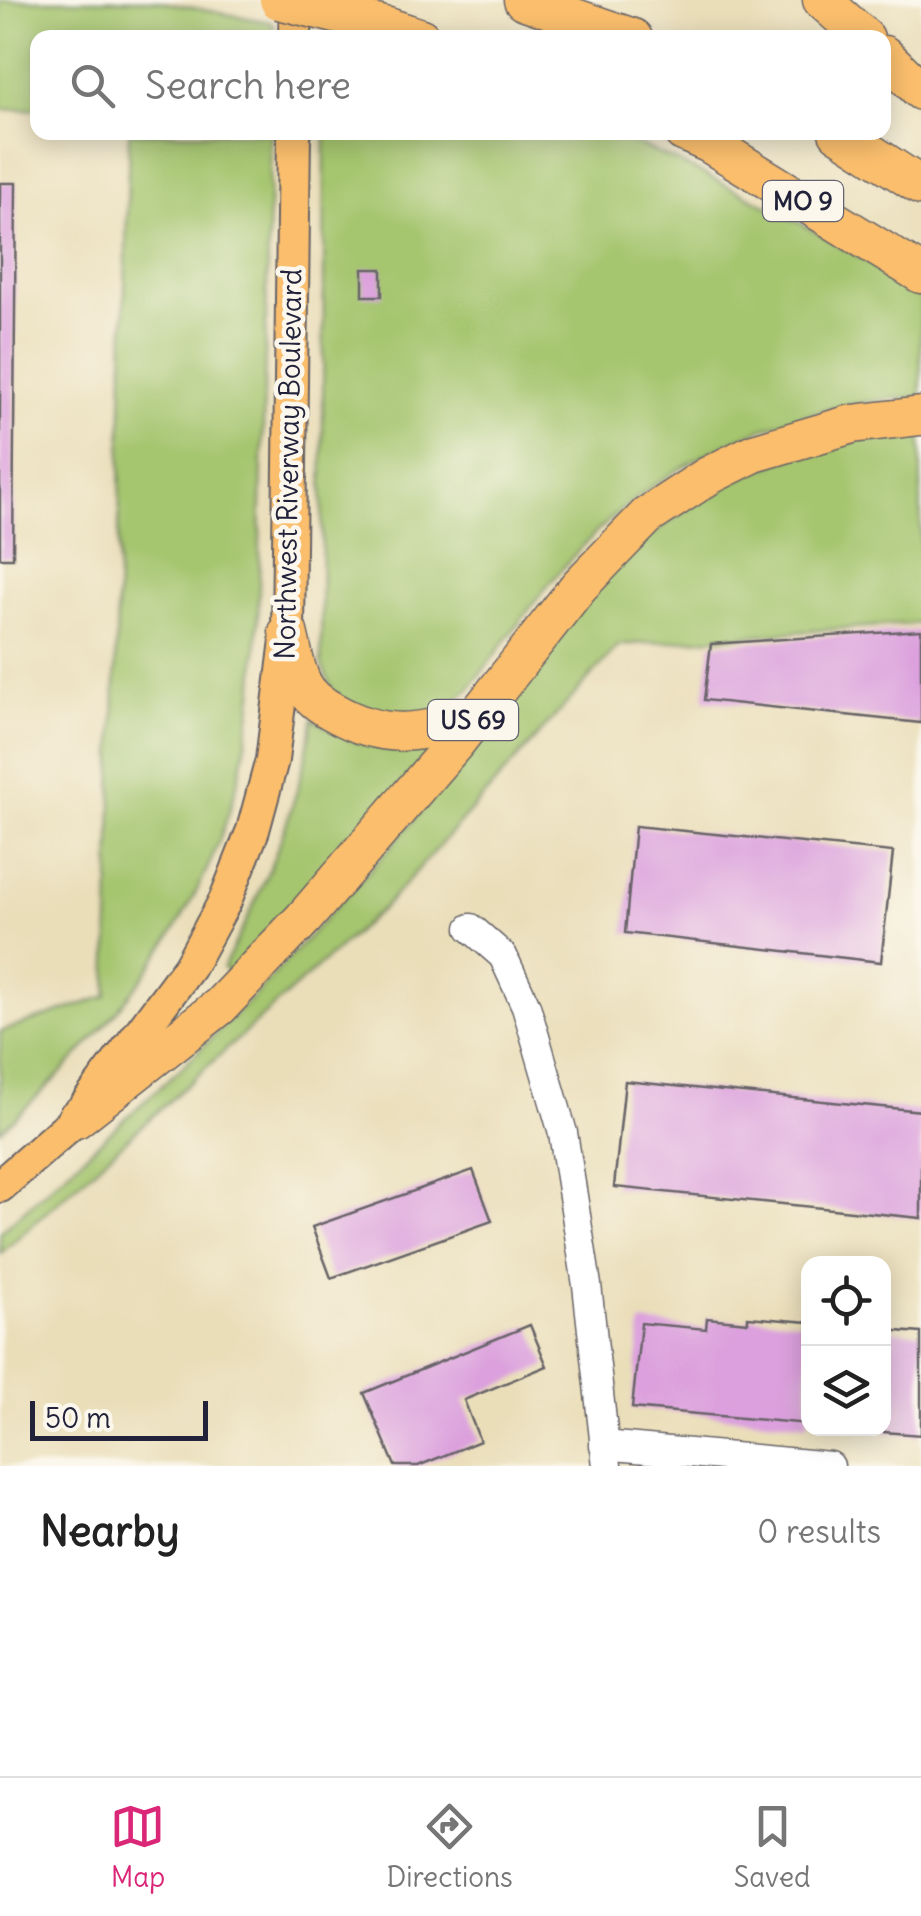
<!DOCTYPE html>
<style>
:root{--surface:#fff;--page:#f6f6f6;--text:#222;--muted:#767676;--line:#e0e0e0;--accent:#db2777}
body{margin:0;font-family:Delius,sans-serif;background:var(--page);color:var(--text)}
.controls{position:absolute;right:30px;bottom:30px;display:grid;overflow:hidden;border-radius:20px;box-shadow:0 5px 25px #0003}
.controls button{width:90px;height:90px;display:grid;place-items:center;padding:0;border:0;border-bottom:2px solid var(--line);background:var(--surface);color:var(--text);font:50px sans-serif}
.scale{position:absolute;left:30px;bottom:25px;width:178px;box-sizing:border-box;padding-left:10px;border:5px solid #22223b;border-top:0;font-size:28px;line-height:35px;white-space:nowrap;color:#22223b;-webkit-text-stroke:8px #fbf7ec;paint-order:stroke}
.list{margin:0;padding:0;list-style:none}
h2{display:flex;justify-content:space-between;align-items:center;height:130px;margin:0;padding:0 40px;font-size:42px}
h2 small{font-size:32px;font-weight:400;color:var(--muted)}
.icon{flex:none;width:55px;height:55px;fill:none;stroke:currentColor;stroke-width:2;stroke-linecap:round;stroke-linejoin:round}
.map{position:relative;flex:none;width:921px;height:1466px;overflow:hidden}
.search{position:absolute;background:var(--surface);box-shadow:0 5px 25px #0003;left:30px;right:30px;top:30px;height:110px;display:flex;align-items:center;gap:25px;box-sizing:border-box;padding:0 35px;border-radius:20px;color:var(--muted);font-size:38px}
.sheet{height:310px;background:var(--surface)}
nav{display:flex;justify-content:space-around;align-items:center;box-sizing:border-box;height:140px;border-top:2px solid var(--line);background:var(--surface);font-size:28px;color:var(--muted)}
nav a{display:grid;justify-items:center;gap:5px}
nav .on{color:var(--accent)}
.map>svg:first-child{display:block}
</style>
<div class="map">
<svg width="921" height="1466" viewBox="0 0 921 1466">
<rect width="100%" height="100%" fill="#fbf7ec"/>
<filter id="ink" filterUnits="userSpaceOnUse"><feTurbulence type="fractalNoise" baseFrequency=".01" numOctaves="2"/><feDisplacementMap in="SourceGraphic" scale="20" xChannelSelector="R" yChannelSelector="G"/><feConvolveMatrix kernelMatrix="1 2 1 2 8 2 1 2 1" color-interpolation-filters="sRGB"/></filter>
<filter id="wash" filterUnits="userSpaceOnUse"><feTurbulence type="fractalNoise" baseFrequency=".0048" numOctaves="4" result="noise"/><feDisplacementMap in="SourceGraphic" scale="40" xChannelSelector="R" yChannelSelector="G"/><feGaussianBlur stdDeviation="2.25" result="paint"/><feColorMatrix in="noise" values="0 0 0 0 0 0 0 0 0 0 0 0 0 0 0 0 0 1.4 0 .05"/><feComposite in="paint" operator="in"/></filter>
<g filter="url(#wash)">
<rect width="100%" height="100%" fill="#eadeb9"/>
<!-- green -->
<g fill="#a5c56e" stroke="#647454" stroke-width="2.5">
<path d="M0,0H153L274,23L273,37L38,38L37,109L0,110Z"/>
<path d="M129,133H271C267,257 264,381 261,505C258,600 261,699 235,792C198,929 103,1039 0,1131V1032L107,996Z"/>
<path d="M325,133H611C719,178 824,231 921,296V397C794,402 667,456 579,550C539,593 505,642 469,689L448,707L426,716H372L334,693L321,664Z"/>
<path d="M921,430V623L619,645L386,905L0,1254V1232L179,1070L255,995L386,852L437,793L567,612L603,572L710,491L814,446Z"/>
<path d="M313,719C348,740 379,755 421,749L428,754L339,859L228,972L223,968C264,888 299,807 313,719Z"/>
</g>
<g id="blocks">
<!-- building -->
<g fill="#dba0dd">
<path d="M0,183H16L13,558H0Z"/>
<rect x="363" y="269" width="19" height="27"/>
<path d="M921,630V723L704,700L711,644Z"/>
<path d="M635,826L893,852L881,962L625,933Z"/>
<path d="M625,1081L921,1111V1218L614,1187Z"/>
<path d="M473,1170L492,1221L331,1278L312,1227Z"/>
<path d="M748,1317L808,1322V1424L632,1408L641,1323L706,1329L707,1318L748,1322Z"/>
<path d="M530,1325L547,1366L464,1400L480,1441L418,1466H395L364,1393Z"/>
<path d="M884,1330L921,1333V1435L884,1432Z"/>
</g>
</g>
</g>
<g filter="url(#ink)">
<use href="#blocks" fill-opacity="0" stroke="#686467" stroke-width="2.5"/>
<g fill="none" stroke-linecap="round" stroke-linejoin="round">
<defs>
<g id="minor">
<path d="M471,928L503,956L526,1006L563,1133L587,1285L607,1466"/>
<path d="M604,1445L830,1466"/>
</g>
<g id="major">
<path d="M295,38L296,0"/>
<path d="M0,1186L76,1119L189,967L225,901L253,830L272,760L288,632L294,132"/>
</g>
<g id="highway">
<path d="M523,0L633,38"/>
<path d="M822,0L865,38"/>
<path d="M388,27L421,38"/>
<path d="M884,55L921,91"/>
<path d="M683,132L710,144L921,274"/>
<path d="M838,132L921,186"/>
<path d="M288,632C292,647 294,664 300,678C305,693 319,704 332,711C386,742 419,733 476,717"/>
<path d="M76,1119L220,1006L304,918L456,742L579,586L647,516L708,476L754,453L852,424L921,416"/>
</g>
</defs>
<!-- minor casing -->
<use href="#minor" stroke="#686467" stroke-width="31"/>
<!-- major casing -->
<use href="#major" stroke="#686467" stroke-width="36"/>
<!-- highway casing -->
<use href="#highway" stroke="#686467" stroke-width="41"/>
<!-- minor -->
<use href="#minor" stroke="#fff" stroke-width="28"/>
<!-- major -->
<use href="#major" stroke="#fabe6d" stroke-width="32"/>
<!-- highway -->
<use href="#highway" stroke="#fabe6d" stroke-width="38"/>
<defs>
<path id="highway-bridge" d="M279,0L388,27"/>
</defs>
<!-- highway-bridge casing -->
<use href="#highway-bridge" stroke="#686467" stroke-width="41" stroke-linecap="butt"/>
<!-- highway-bridge -->
<use href="#highway-bridge" stroke="#fabe6d" stroke-width="38"/>
</g>
</g>
<g text-anchor="middle" stroke-width="9" stroke-linejoin="round" paint-order="stroke">
<!-- shield labels -->
<g fill="#fbf7ec" stroke="#636270" stroke-width="2.5">
<rect x="763" y="181" width="80" height="40" rx="8"/>
<rect x="428" y="700" width="90" height="40" rx="8"/>
</g>
<g font-size="25" font-weight="bold" fill="#22223b">
<text x="803" y="210">MO 9</text>
<text x="473" y="729">US 69</text>
</g>
<!-- street labels -->
<g font-size="28" fill="#22223b" stroke="#fbf7ec">
<text transform="translate(288 464) rotate(-89)" y="10">Northwest Riverway Boulevard</text>
</g>
</g>
</svg>
<div class="controls">
<button><svg class="icon" aria-label="locate" viewBox="0 0 24 24"><circle cx="12" cy="12" r="6"/><path d="M12 2v4M12 18v4M2 12h4M18 12h4"/></svg></button>
<button><svg class="icon" aria-label="layers" viewBox="0 0 24 24"><path d="M12 4l9 5-9 5-9-5zM3 14l9 5 9-5"/></svg></button>
</div>
<div class="scale">50 m</div>
<div class="search"><svg class="icon" aria-label="search" viewBox="0 0 24 24"><circle cx="10" cy="10" r="6"/><path d="M15 15l6 6"/></svg>Search here</div>
</div>
<section class="sheet">
<h2>Nearby<small>0 results</small></h2>
<ul class="list">
</ul>
</section>
<nav>
<a class="on"><svg class="icon" aria-label="map" viewBox="0 0 24 24"><path d="M3 6l6-2 6 2 6-2v14l-6 2-6-2-6 2zM9 4v14M15 6v14"/></svg>Map</a>
<a><svg class="icon" aria-label="directions" viewBox="0 0 24 24"><path d="M12 3l9 9-9 9-9-9zM9 14v-3h6M13 9l2 2-2 2"/></svg>Directions</a>
<a><svg class="icon" aria-label="saved" viewBox="0 0 24 24"><path d="M7 4h10v16l-5-4-5 4z"/></svg>Saved</a>
</nav>
